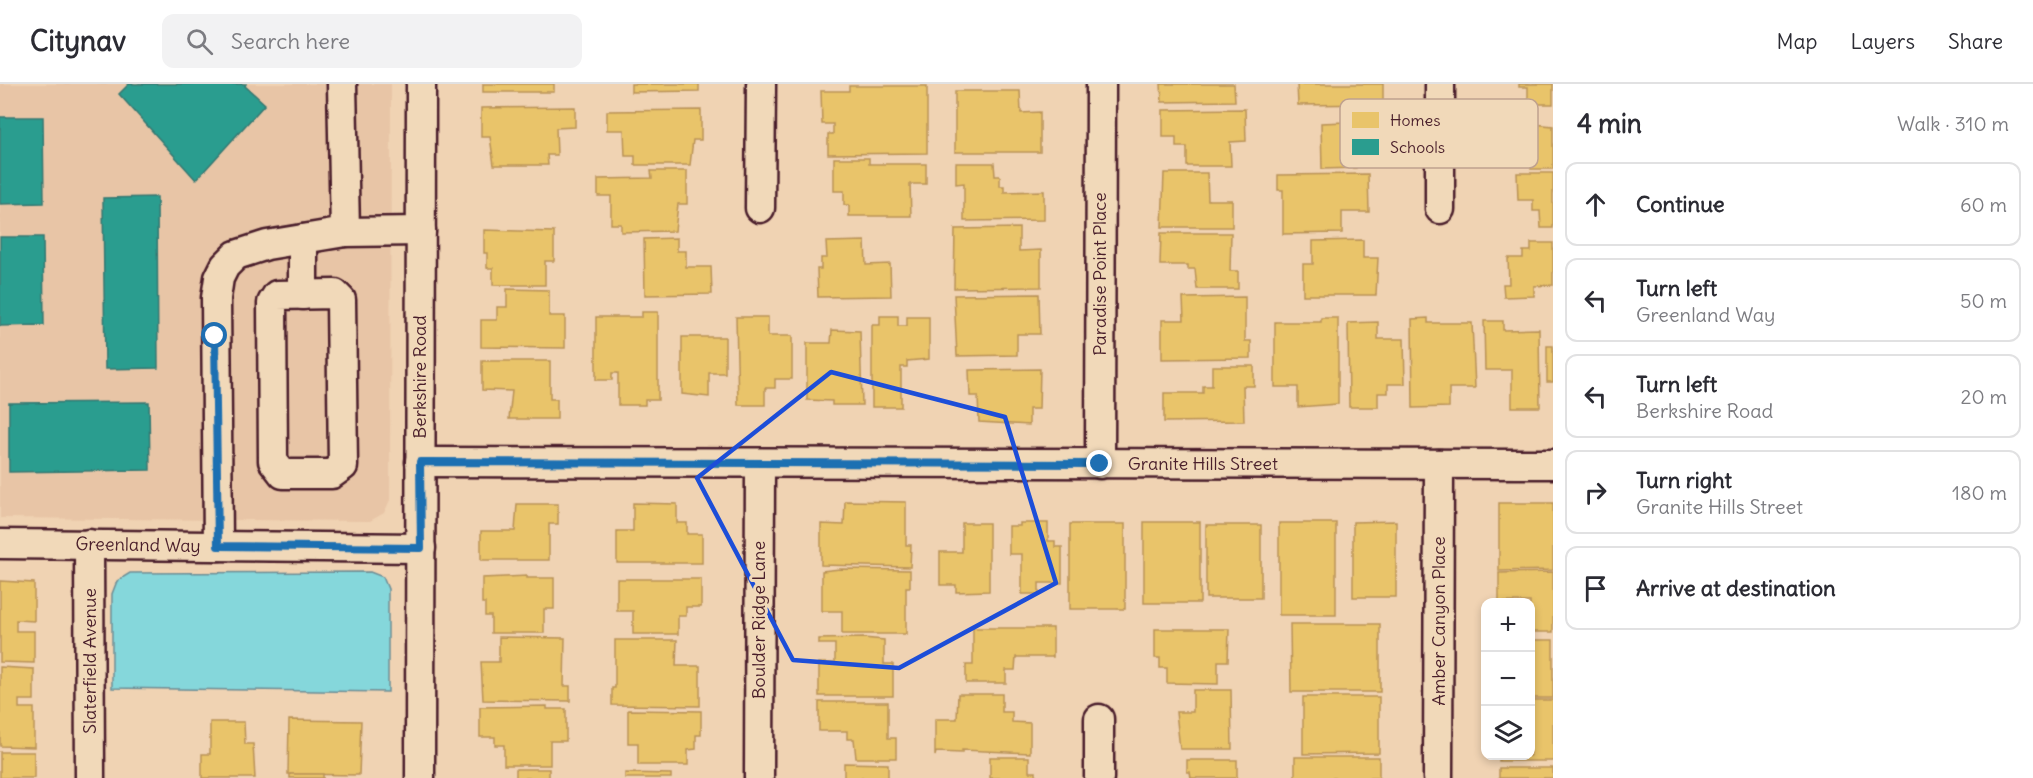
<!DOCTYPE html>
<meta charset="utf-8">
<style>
:root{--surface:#fff;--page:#f2f2f3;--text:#2b2b33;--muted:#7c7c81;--line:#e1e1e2}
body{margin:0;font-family:Delius,sans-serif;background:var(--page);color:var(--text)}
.controls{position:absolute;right:18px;bottom:18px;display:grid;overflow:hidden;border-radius:12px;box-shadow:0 3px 9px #0003}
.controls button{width:54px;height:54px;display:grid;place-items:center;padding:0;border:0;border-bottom:2px solid var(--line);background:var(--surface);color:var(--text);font:30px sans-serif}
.stop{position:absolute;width:18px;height:18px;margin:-14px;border:4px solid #1f6fb2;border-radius:50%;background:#fff}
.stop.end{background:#1f6fb2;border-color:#fff;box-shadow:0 2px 6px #0008}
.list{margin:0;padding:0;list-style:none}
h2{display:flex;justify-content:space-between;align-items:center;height:78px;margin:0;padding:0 24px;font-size:26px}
h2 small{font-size:20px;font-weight:400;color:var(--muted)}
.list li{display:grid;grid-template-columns:39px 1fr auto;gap:18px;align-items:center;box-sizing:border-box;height:84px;margin:0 12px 12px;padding:0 12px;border:2px solid var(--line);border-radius:12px}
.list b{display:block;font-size:22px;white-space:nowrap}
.list p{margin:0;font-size:20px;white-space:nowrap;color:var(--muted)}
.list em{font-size:20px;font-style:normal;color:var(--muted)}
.icon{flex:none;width:33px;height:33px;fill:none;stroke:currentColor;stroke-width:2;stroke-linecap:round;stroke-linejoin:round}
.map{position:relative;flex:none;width:1553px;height:694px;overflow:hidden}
header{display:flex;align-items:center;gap:36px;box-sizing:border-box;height:84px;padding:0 30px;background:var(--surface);border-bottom:2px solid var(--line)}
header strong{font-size:28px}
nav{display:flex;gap:33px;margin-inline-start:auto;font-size:21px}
.search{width:420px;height:54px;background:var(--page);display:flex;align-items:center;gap:15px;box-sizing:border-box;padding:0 21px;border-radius:12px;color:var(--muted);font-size:22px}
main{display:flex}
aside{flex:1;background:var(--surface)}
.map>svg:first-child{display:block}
</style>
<header>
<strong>Citynav</strong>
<div class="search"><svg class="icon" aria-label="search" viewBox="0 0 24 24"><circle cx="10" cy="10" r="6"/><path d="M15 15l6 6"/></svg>Search here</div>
<nav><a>Map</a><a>Layers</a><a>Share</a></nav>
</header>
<main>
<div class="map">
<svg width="1553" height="694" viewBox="0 0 1553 694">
<rect width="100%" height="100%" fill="#f0d3b3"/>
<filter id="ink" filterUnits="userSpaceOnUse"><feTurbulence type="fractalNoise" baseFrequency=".0167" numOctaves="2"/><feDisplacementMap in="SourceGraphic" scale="12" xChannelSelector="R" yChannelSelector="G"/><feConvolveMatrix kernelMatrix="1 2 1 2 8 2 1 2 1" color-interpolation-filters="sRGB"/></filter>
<g filter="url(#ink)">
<!-- built -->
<path fill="#e8c5a6" d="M0,0H391L390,416L384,429L370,437L0,434Z"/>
<!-- water -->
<path fill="#85d7db" stroke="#6d8d95" stroke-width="1.5" d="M370,488L383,493L388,505V608L112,604V510L117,497L130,489Z"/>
<!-- homes -->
<g fill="#e9c46a" stroke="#b99257" stroke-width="1.5">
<rect x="483" y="0" width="71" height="8"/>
<path d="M631,0H699V7L631,8Z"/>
<path d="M1161,0H1234L1235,17L1162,18Z"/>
<path d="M1297,0H1383V20L1298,21Z"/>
<path d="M1519,0H1553V20H1528V3H1519Z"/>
<path d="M849,2H927V69L828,70V50H833V40H822L821,7H849Z"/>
<path d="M955,7H1020L1021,29L1040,28V68H955Z"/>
<path d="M575,23V43L556,44L557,71H547L548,81H494L490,53H481V24Z"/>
<path d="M1245,25L1246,57L1230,58L1231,82H1187V63H1176V53H1163V26Z"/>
<path d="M1346,25H1376V69H1363L1364,74H1356V84L1322,85L1321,39L1346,38Z"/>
<path d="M701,26V56H693L690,81H635V72H625L624,46H607V27Z"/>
<path d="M1533,28L1534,40L1553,42V85H1531V74H1524V68H1507V47H1512L1511,37H1506V29Z"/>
<path d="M834,74H869V80H926V100H910L911,132H849V121H844V107H834Z"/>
<path d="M956,79H994L995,92H1000V102H1004V108L1044,107V136L964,137V99L956,100Z"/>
<path d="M651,87H687V120H678L675,147L621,148V140H611V112H598V95L652,94Z"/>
<path d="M1164,89H1207L1208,116H1232V143H1162Z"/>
<path d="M1517,89H1553V144H1541L1540,127H1533V116H1518Z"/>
<path d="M1368,90L1369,128H1342V149L1283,150V106H1278V91Z"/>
<path d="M1019,144V167L1041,166V203L954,204L955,145Z"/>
<path d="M484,146L554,148V177H545V201H493V184H487V169H484Z"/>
<path d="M1161,149H1231L1230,187H1238V205H1197L1195,185H1188V181H1160Z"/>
<path d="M677,154V167H686V183H711L712,210L645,211L644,155Z"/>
<path d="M1363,156V174H1378L1376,211H1303V180H1313V157Z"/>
<path d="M865,157L866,181L890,180L891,212L818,213L817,185H821V174H827L826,158Z"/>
<path d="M1531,159H1553V201L1534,202V212L1504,213L1503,200H1509L1508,174H1523V167H1531Z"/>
<path d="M507,205L549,206V232H565V264L481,263V236H497V223H507Z"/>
<path d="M1039,210L1040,250H1017V271L957,272L954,211Z"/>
<path d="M1245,213V257H1251V274L1162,275V236H1184L1183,214Z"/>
<path d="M642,228H658V316H645V321H618V289H612V296H596V233H642Z"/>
<path d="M880,232H898V242H907V233H929V275L907,277V283H901V323H872V241H880Z"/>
<path d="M736,233H768V252H792V295H775V304H765V321H738Z"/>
<path d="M1321,234H1338V320L1298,323V303H1275V238H1321Z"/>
<path d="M1428,234V239H1472L1475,304H1449V323L1413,324L1412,235Z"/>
<path d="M1484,237H1503V246L1539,245L1540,323H1512V286H1485Z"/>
<path d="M1378,238V255H1404L1405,300H1388V309H1378V323H1349L1348,239Z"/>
<path d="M832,246L860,247L862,321H832V317L807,316V259H831Z"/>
<path d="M682,253H725V289H709V313L682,310Z"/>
<rect x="1547" y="262" width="6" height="36"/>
<path d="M482,277H550V315H557V335H509L512,307L482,306Z"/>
<path d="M1212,282H1254V302H1243L1244,337L1164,338V309H1203V302H1212Z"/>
<path d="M1040,285L1039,325H1029V341L979,338L978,312H970L969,286Z"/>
<path d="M845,417L906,418V461H911L910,483L821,481V440L844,441Z"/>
<path d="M633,419L677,420V439H687V450H702V479H617V447H633Z"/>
<path d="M1499,419H1553V486L1499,487Z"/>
<path d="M517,420H558V440H549V476H481V447H515Z"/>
<path d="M1396,437V513H1353V438Z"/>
<rect x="1144" y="438" width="56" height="81"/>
<path d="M962,439H989V507L956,508V501H940V468H962Z"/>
<path d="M1020,439H1048V457H1055V463H1062V499H1039V510H1022V470H1009V442H1020Z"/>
<rect x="1279" y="439" width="57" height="92"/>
<rect x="1070" y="440" width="55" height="85"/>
<rect x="1206" y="441" width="55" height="73"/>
<path d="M840,485L910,486V503H906V550H842V527H822V487Z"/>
<path d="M1553,488V548H1530V518H1499V489Z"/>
<path d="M527,492V494H554V525H544V549H491V532H485V519H482V494Z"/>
<path d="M617,495H701V523H686V532H678V550H633V527H617Z"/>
<path d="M0,497L34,499V537L16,536V547H34V579L0,578Z"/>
<path d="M1290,540H1380V608H1291Z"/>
<path d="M973,544H1053V573H1016L1015,586H1006V599H966V581H973Z"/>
<path d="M1155,545H1229L1228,577H1218V600L1167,599V584H1160V574H1155Z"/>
<path d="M499,553L565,554L564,602H570V617L483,616L481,578H499Z"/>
<path d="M863,554L884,556V580H893V612H819V579H835V560H819V555Z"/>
<path d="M615,556H677L676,582H700V622L612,621V604H615Z"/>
<rect x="1530" y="556" width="23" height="58"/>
<path d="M0,583L34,585V616H19V624H34V663L0,662Z"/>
<path d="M1193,606H1231L1232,665H1180L1176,628H1193Z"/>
<path d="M958,610H1002V628H1012V638L1030,639V669L962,666V669L936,668L935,672V635H957Z"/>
<path d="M1303,613H1379V669L1303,670Z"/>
<path d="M1530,616H1553V677H1499V672H1530Z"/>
<path d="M819,618H888V654H896V674H856L854,655H847V647H819Z"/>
<path d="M547,622V625H566V657H550V681H504V661H495V653H480V623Z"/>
<path d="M628,626L701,627V651H696V665L688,666V681H638V659H628Z"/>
<path d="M289,636L361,637L359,691L288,690Z"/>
<path d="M210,638H244L245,660H253L255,694H202V670H210Z"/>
<rect x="0" y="668" width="34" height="26"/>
<path d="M990,673H1029V688H1036V694H990Z"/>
<rect x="1295" y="673" width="84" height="21"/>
<path d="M1187,676H1237V694H1191L1190,688H1187Z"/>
<path d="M844,679L888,680V694H844Z"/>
<rect x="1499" y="684" width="54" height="10"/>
<rect x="516" y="685" width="33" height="9"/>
<path d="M625,689L671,690V694H625Z"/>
<rect x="290" y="690" width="33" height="4"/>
</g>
<!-- schools -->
<g fill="#2a9d8f" stroke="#347771" stroke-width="1.5">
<path d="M129,0H246L245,2L265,20L196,96L119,10Z"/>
<path d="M0,33H43L44,119L0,120Z"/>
<path d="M157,113L158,284L105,285L103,114Z"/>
<path d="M0,153H43L44,241L0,242Z"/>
<path d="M149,318L150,386L9,388V319Z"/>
</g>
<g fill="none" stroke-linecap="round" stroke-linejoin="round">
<defs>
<g id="minor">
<path d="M342,0L345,148"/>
<path d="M760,124L761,0"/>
<path d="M1440,125V0"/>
<path d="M303,155V211"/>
<path d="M335,210L341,216L343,382L332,390H283L273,377L272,219L277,211Z"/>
<path d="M420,378L1553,380"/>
<path d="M1100,380L1101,0"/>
<path d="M0,460L421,464"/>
<path d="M89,460L90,694"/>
<path d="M218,462L216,214L219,194L225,182L236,171L267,161L345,148L421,147"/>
<path d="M420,694L421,0"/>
<path d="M759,694L760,379"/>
<path d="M1099,694V635"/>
<path d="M1438,694L1439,380"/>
</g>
</defs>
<!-- minor casing -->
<use href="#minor" stroke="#4a1f2b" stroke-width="33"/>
<!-- minor -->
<use href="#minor" stroke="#f1d9b9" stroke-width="28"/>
</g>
</g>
<g fill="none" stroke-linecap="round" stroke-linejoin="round" filter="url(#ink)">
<!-- route -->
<path stroke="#1f6fb2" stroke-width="8" d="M215,252L218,462L421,464L420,378L1100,380"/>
</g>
<!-- marked area -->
<path fill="none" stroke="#1d4ed8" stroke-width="4.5" stroke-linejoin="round" d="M831,288L1005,333L1056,499L899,584L793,576L697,394Z"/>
<g text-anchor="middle" stroke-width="6" stroke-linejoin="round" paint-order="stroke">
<!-- street labels -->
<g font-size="18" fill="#4a1f2b" stroke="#f1d9b9">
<text transform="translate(1100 190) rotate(-90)" y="6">Paradise Point Place</text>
<text transform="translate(420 293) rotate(-90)" y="6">Berkshire Road</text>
<text x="1203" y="386">Granite Hills Street</text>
<text transform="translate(138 461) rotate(1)" y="6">Greenland Way</text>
<text transform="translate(759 536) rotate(-90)" y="6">Boulder Ridge Lane</text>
<text transform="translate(1439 537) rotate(-90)" y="6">Amber Canyon Place</text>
<text transform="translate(90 577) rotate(-90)" y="6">Slaterfield Avenue</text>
</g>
</g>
<!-- legend -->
<rect x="1340" y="15" width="198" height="69" rx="9" fill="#f1d9b9" stroke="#bfa18e" stroke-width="1.5"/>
<rect x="1352" y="28" width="27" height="16" fill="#e9c46a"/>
<rect x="1352" y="55" width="27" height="16" fill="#2a9d8f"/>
<g font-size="16" fill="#4a1f2b">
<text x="1390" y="42">Homes</text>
<text x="1390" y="69">Schools</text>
</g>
</svg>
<div class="controls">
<button>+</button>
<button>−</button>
<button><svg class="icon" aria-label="layers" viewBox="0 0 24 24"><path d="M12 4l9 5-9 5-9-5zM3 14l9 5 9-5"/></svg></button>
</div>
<div class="stop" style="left:215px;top:252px"></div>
<div class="stop end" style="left:1100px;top:380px"></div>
</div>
<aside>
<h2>4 min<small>Walk · 310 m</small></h2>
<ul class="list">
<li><svg class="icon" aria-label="ahead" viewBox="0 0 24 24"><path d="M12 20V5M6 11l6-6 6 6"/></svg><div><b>Continue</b></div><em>60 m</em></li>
<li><svg class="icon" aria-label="left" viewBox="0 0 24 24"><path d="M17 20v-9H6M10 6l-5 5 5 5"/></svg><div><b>Turn left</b><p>Greenland Way</p></div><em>50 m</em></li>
<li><svg class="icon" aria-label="left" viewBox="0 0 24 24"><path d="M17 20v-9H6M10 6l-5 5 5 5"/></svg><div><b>Turn left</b><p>Berkshire Road</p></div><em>20 m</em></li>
<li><svg class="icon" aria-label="right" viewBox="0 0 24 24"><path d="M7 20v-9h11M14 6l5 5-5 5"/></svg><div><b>Turn right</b><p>Granite Hills Street</p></div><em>180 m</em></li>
<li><svg class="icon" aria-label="arrive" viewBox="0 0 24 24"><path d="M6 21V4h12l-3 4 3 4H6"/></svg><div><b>Arrive at destination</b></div></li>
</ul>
</aside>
</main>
